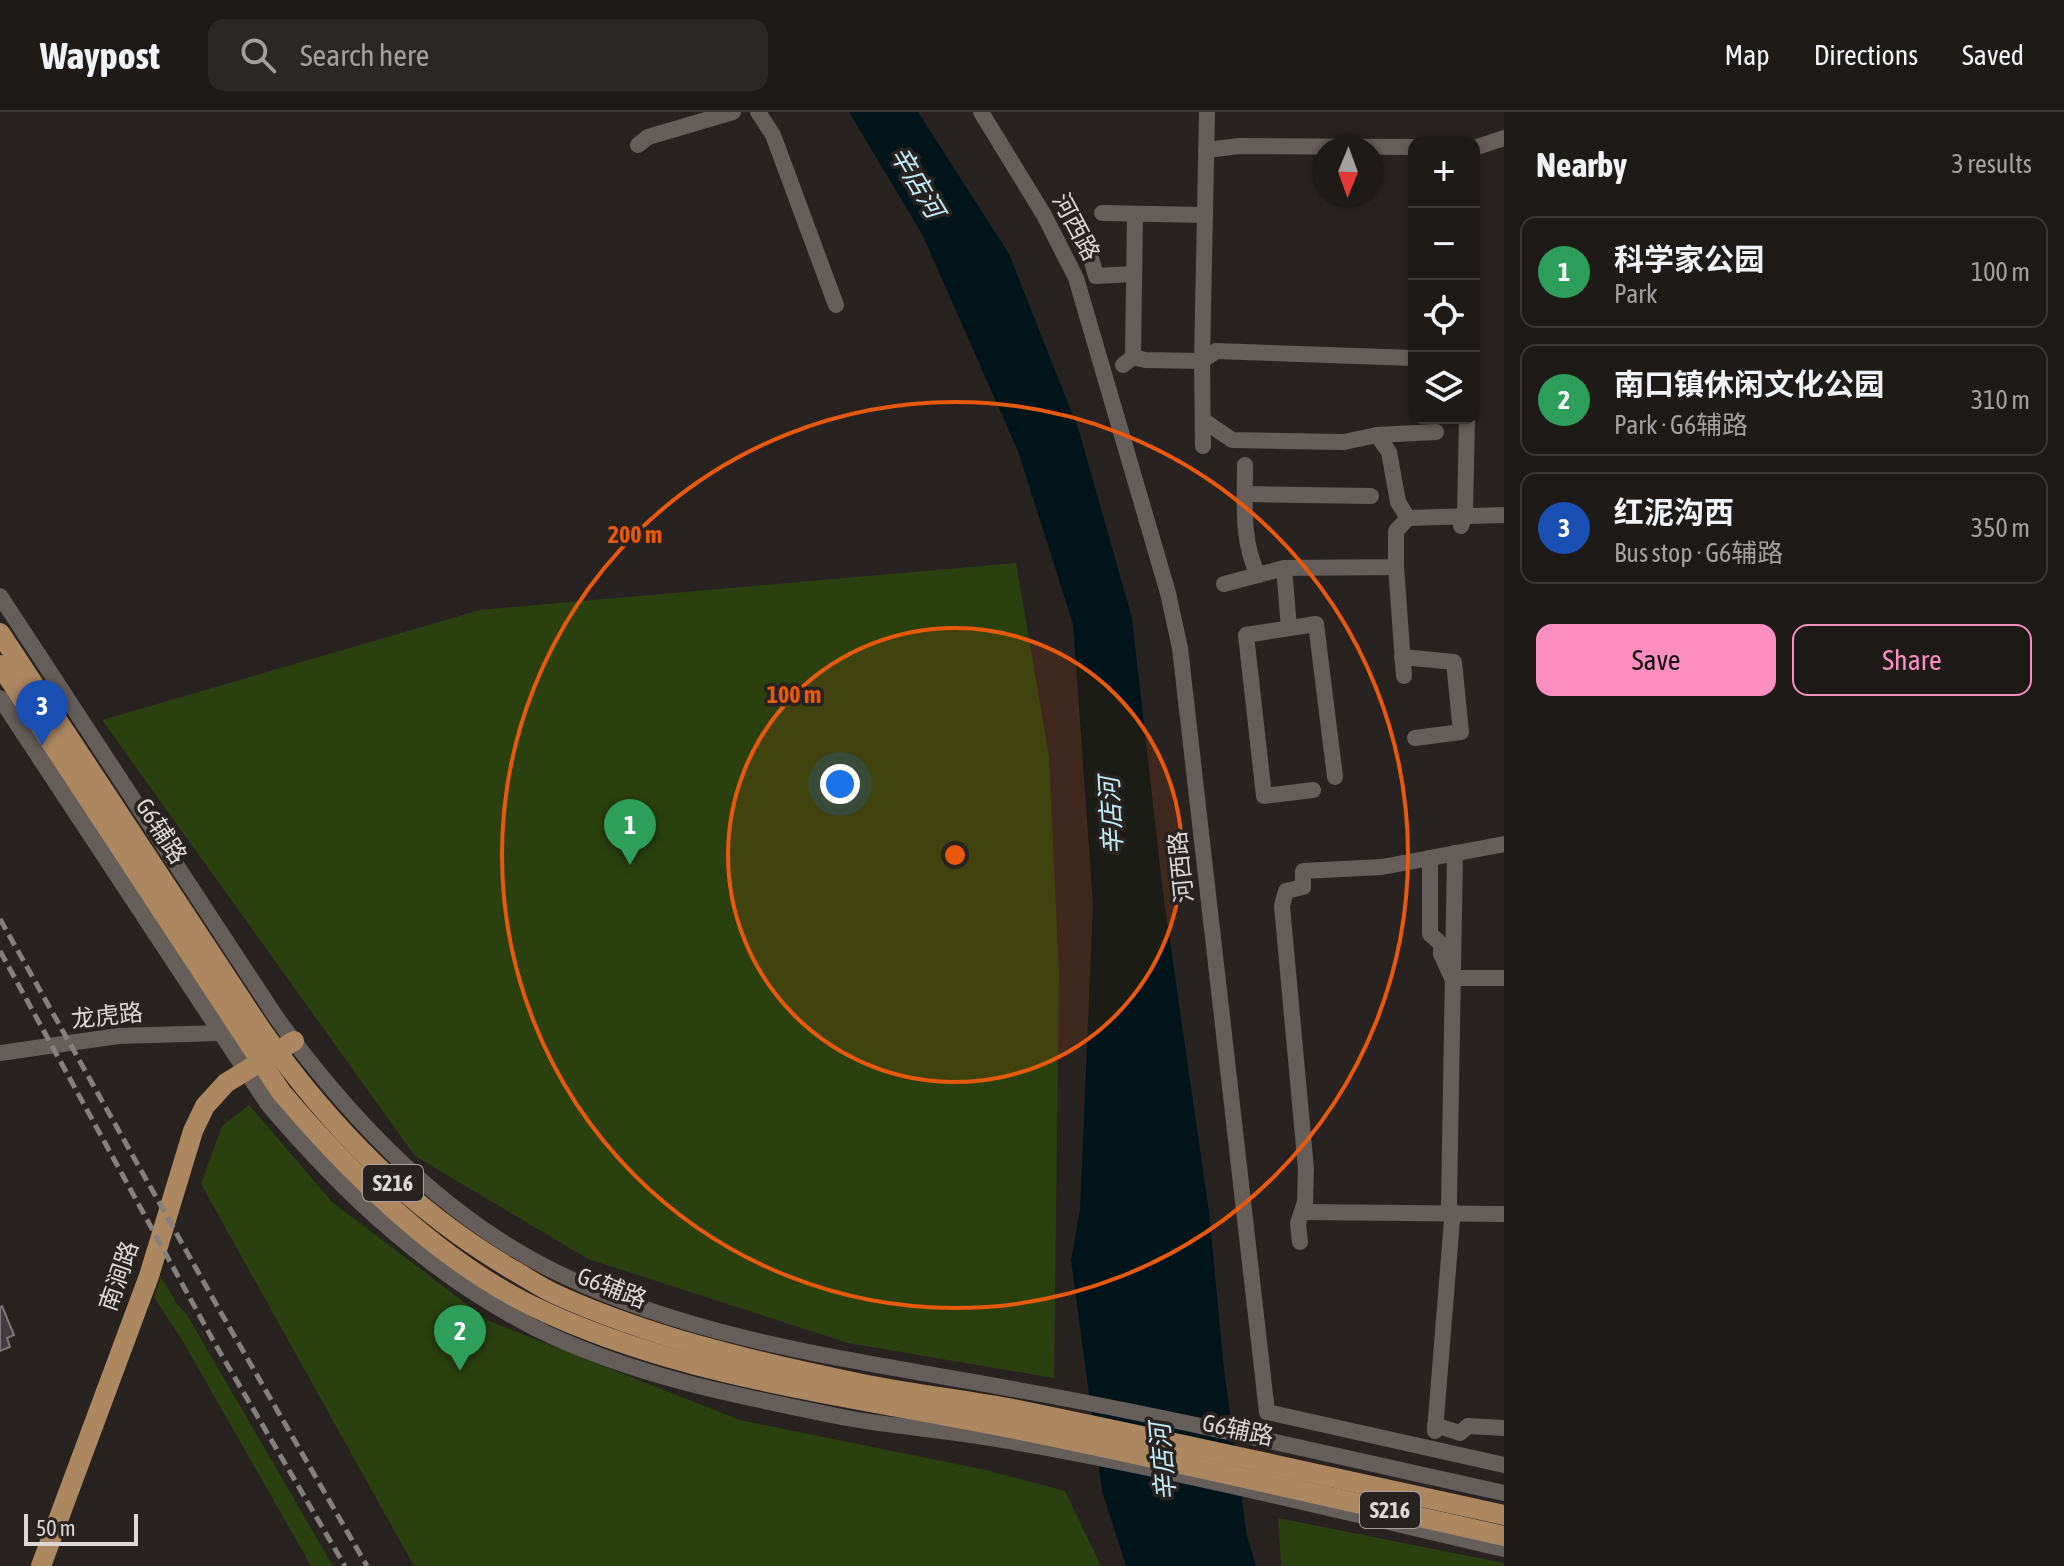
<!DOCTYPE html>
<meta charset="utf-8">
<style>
:root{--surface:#1e1a18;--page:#2b2725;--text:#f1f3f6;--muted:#a1a1a2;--line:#3c3837;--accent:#fd8ec0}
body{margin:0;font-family:"Asap Condensed","Noto Sans SC",sans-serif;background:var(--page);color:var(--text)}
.controls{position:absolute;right:24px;top:24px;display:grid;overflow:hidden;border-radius:16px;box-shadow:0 2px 6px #0004}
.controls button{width:72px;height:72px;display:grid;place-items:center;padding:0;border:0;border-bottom:2px solid var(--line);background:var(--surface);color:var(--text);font:40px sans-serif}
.compass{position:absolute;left:1312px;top:24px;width:72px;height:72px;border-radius:50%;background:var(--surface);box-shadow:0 2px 6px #0004;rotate:181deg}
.scale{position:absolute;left:24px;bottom:20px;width:114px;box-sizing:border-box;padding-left:8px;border:4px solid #dcd8d7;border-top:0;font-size:22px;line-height:28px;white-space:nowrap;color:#dcd8d7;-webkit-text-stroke:6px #282220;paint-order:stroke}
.you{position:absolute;left:840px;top:672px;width:28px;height:28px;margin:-20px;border:6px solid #fff;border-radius:50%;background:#1a73e8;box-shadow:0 0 0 12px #1a73e833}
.badge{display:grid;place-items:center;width:52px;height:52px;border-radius:50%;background:var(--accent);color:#fff;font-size:26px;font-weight:700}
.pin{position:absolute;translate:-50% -66px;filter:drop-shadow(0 2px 4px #0008)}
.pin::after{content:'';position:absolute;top:42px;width:28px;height:24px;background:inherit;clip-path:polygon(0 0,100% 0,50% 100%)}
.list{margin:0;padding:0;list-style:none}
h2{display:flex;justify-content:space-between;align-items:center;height:104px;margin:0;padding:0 32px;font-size:34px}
h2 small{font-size:26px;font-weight:400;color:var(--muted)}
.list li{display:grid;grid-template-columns:52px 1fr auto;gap:24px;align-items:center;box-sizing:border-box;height:112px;margin:0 16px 16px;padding:0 16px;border:2px solid var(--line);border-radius:16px}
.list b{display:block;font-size:30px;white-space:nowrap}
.list p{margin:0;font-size:26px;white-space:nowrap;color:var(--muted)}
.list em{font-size:26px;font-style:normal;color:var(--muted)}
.actions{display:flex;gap:16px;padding:24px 32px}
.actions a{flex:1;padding:18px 0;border:2px solid var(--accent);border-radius:16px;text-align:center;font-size:28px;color:var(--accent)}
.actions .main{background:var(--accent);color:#111}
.icon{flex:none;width:44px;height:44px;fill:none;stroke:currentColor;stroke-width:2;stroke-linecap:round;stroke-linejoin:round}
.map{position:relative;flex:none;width:1504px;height:1454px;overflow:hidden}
header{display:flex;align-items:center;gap:48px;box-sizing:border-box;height:112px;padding:0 40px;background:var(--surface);border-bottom:2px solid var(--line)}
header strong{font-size:38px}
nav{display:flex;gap:44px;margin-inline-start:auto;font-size:28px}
.search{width:560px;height:72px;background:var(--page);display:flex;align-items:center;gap:20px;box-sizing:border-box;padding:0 28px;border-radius:16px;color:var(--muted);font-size:30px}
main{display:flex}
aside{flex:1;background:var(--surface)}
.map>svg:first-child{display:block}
</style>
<header>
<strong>Waypost</strong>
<div class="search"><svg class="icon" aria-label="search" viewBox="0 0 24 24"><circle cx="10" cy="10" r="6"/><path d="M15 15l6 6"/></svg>Search here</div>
<nav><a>Map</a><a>Directions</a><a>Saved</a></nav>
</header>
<main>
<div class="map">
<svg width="1504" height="1454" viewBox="0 0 1504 1454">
<rect width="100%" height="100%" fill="#282220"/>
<!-- green -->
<g fill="#2b400f">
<path d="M1016,451L1049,644L1059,862L1054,1266L848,1231L588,1147L415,1044L102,608L480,498Z"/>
<path d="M249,993L332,1090L489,1209L740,1308L986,1358L1065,1379L1101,1454H414L201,1072L222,1014Z"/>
<path d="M161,1165L177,1192L187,1203L333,1454H311L185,1233L154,1185Z"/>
<path d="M1278,1406L1504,1451V1454H1281Z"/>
</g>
<!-- water -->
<path fill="#00141a" d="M849,0H918L1009,142L1079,319L1132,506L1163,781L1209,1100L1224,1258L1247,1424L1256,1454H1126L1102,1379L1071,1148L1080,1098L1093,792L1073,512L1018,339L922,122Z"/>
<!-- building -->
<path fill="#423c40" stroke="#7c7679" stroke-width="2" d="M2,1194L14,1223L7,1226L10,1235L0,1239V1195Z"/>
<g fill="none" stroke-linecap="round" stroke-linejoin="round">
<!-- minor -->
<g stroke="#655e5b" stroke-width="16">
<path d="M758,0L773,23L836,193"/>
<path d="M981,0L1044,103L1076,166L1168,481L1180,536L1267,1300L1504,1353"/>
<path d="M638,33L648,25L733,0"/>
<path d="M1474,36L1504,26"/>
<path d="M1206,38L1239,34L1414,35"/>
<path d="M1102,101L1205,103"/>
<path d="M1091,146L1096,164L1134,162"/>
<path d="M1133,245L1145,248L1202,249L1216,239L1414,246"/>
<path d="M1123,253L1133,245L1135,102"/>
<path d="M1203,308L1232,328L1344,330L1377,323L1436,320"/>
<path d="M1377,323L1389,340L1398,390L1408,406L1504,403"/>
<path d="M1203,334L1202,249L1207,0"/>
<path d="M1245,353C1245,390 1241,429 1258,463"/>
<path d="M1245,382L1371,384"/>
<path d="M1461,414L1465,402L1467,306"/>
<path d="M1396,455L1404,564"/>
<path d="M1284,456L1289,516"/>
<path d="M1224,472L1284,456L1396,455V419L1408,406"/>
<path d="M0,484L276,905C351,1009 444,1107 562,1163C706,1232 869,1250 1024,1279C1185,1308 1344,1346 1504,1381"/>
<path d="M1402,545L1454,550L1461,620L1415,626"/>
<path d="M0,586L267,991C343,1081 429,1162 535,1216C631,1264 742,1285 847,1306C902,1316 959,1319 1014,1330C1179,1359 1341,1399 1504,1437"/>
<path d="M1313,678L1264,684L1246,523L1316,512L1335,665"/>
<path d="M1430,746V822L1441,832V842L1451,864"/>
<path d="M1452,866H1504"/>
<path d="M0,941L118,924L220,921"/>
<path d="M1303,1100L1504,1102"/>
<path d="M1300,1130L1298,1111L1305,1090L1306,1057L1282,794L1286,779L1303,775V759L1382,755L1504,732"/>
<path d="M1435,1313L1460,1321L1468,1314L1504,1316"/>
<path d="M1435,1319L1452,1108L1449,1092L1455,741"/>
</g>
<!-- major -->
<g stroke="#ad8760" stroke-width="20">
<path d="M0,521L260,916C328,1013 410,1098 513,1158C527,1166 540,1175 555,1182C650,1225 751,1249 853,1270C909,1282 967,1288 1023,1299C1184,1332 1344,1368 1504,1403"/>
<path d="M0,553L281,980C353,1065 444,1155 547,1201C697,1269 860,1285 1020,1318C1182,1351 1343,1388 1504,1424"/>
<path d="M41,1454L149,1164L193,1019L205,994L226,971L294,929"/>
</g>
<!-- rail -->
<g stroke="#84807e" stroke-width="5" stroke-dasharray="12 6" stroke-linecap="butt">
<path d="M0,807L220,1199L367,1454"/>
<path d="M0,839L214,1230L345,1454"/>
</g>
</g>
<!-- distance rings -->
<circle cx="955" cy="743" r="227" fill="#e8590c" fill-opacity=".12"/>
<g fill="none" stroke="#e8590c" stroke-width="4">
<circle cx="955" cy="743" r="227"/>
<circle cx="955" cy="743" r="453"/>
</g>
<g text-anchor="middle" stroke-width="7" stroke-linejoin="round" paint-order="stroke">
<!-- shield labels -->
<g fill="#282220" stroke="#a6a1a0" stroke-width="2">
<rect x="363" y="1053" width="60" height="36" rx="6"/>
<rect x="1360" y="1380" width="60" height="36" rx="6"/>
</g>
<g font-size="22" font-weight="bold" fill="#dcd8d7">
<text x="393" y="1079">S216</text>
<text x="1390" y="1406">S216</text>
</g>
<!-- street labels -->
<g font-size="24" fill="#dcd8d7" stroke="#282220">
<text transform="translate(1076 115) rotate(62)" y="8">河西路</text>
<text transform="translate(161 719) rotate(57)" y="8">G6辅路</text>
<text transform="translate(1181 755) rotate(-96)" y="8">河西路</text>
<text transform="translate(107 904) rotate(-6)" y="8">龙虎路</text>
<text transform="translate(119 1164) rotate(-71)" y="8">南涧路</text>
<text transform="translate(612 1176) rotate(21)" y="8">G6辅路</text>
<text transform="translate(1238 1318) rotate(12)" y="8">G6辅路</text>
</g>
<!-- water labels -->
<g font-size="26" font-style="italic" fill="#c1edf8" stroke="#282220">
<text transform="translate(917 70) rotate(59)" y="9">辛店河</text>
<text transform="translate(1111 704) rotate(-93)" y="9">辛店河</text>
<text transform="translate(1163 1350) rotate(-95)" y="9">辛店河</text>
</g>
</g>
<circle cx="955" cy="743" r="12" fill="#e8590c" stroke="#282220" stroke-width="4"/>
<g font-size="24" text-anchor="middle" font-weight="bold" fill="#e8590c" stroke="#282220" stroke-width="7" stroke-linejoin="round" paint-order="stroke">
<text x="635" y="431">200 m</text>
<text x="794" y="591">100 m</text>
</g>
</svg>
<div class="controls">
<button>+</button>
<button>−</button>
<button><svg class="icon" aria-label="locate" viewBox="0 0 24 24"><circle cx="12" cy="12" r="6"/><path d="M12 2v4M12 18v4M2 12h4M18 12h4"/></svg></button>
<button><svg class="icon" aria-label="layers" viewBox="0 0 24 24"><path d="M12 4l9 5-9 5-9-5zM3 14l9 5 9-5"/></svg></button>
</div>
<svg class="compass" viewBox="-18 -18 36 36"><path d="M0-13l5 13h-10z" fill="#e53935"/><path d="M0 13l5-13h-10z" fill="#a1a1a2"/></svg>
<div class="scale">50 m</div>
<div class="you"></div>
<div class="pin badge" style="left:630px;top:753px;background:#2e9e5b">1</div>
<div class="pin badge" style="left:460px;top:1259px;background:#2e9e5b">2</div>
<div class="pin badge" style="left:42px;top:634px;background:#1a4fb4">3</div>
</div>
<aside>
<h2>Nearby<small>3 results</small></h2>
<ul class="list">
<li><span class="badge" style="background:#2e9e5b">1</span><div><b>科学家公园</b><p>Park</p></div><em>100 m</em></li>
<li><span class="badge" style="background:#2e9e5b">2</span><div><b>南口镇休闲文化公园</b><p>Park · G6辅路</p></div><em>310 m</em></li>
<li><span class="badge" style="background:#1a4fb4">3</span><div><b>红泥沟西</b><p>Bus stop · G6辅路</p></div><em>350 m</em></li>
</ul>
<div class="actions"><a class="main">Save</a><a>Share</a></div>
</aside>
</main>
